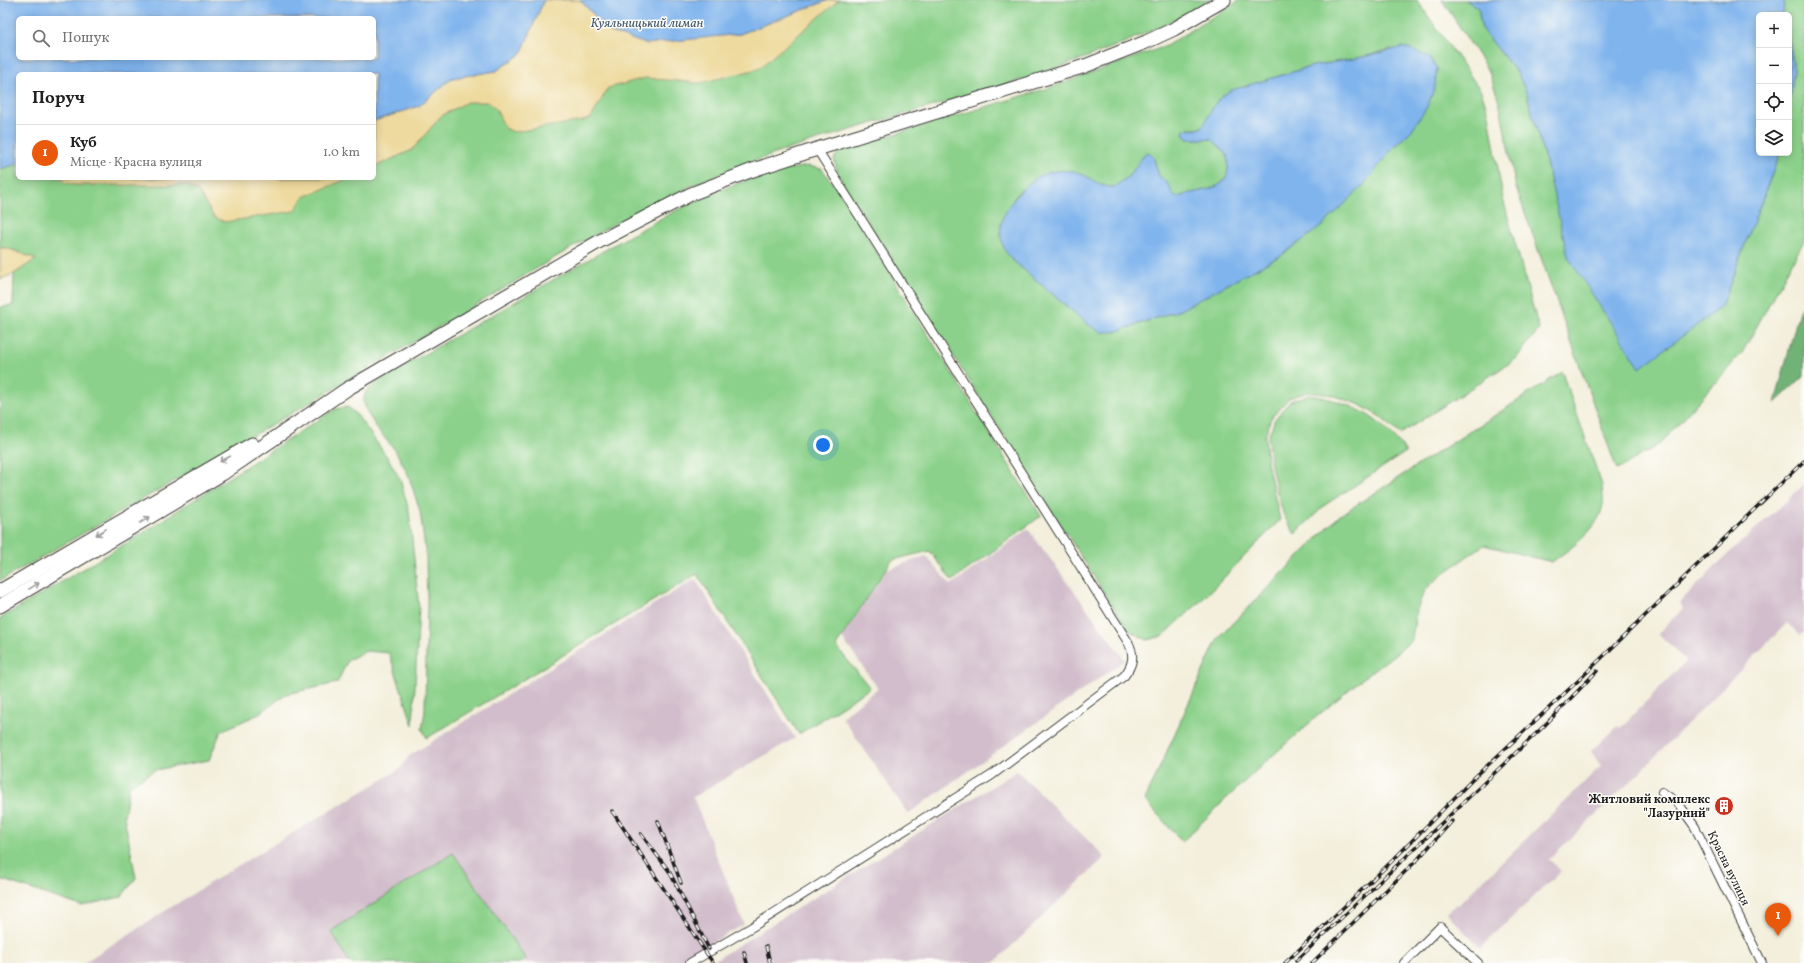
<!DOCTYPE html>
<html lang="uk">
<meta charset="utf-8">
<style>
:root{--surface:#fff;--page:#f6f6f6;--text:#222;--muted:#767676;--line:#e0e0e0;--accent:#ea580c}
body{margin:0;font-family:Vollkorn,serif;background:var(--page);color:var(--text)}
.controls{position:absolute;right:12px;top:12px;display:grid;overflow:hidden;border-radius:6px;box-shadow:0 2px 10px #0003}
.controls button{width:36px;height:36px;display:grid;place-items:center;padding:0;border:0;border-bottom:1px solid var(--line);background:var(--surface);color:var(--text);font:20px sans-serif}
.you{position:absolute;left:823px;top:445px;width:14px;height:14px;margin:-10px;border:3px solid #fff;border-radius:50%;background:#1a73e8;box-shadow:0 0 0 6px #1a73e833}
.badge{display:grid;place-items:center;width:26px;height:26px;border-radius:50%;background:var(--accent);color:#fff;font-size:13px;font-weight:700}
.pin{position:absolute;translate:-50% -33px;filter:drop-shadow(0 1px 2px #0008)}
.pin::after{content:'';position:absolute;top:21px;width:14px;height:12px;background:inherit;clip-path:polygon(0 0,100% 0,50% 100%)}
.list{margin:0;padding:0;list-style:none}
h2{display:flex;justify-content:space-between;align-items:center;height:52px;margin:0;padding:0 16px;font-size:17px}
h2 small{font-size:13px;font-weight:400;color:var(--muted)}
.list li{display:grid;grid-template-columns:26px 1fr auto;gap:12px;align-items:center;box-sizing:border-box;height:56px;padding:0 16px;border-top:1px solid var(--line)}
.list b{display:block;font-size:15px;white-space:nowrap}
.list p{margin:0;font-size:13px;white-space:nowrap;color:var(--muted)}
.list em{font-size:13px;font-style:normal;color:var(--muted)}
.icon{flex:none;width:22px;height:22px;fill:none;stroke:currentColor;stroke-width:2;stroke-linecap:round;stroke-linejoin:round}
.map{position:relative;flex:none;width:1804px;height:963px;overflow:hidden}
.search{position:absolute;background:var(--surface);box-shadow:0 2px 10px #0003;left:16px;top:16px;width:360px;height:44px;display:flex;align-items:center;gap:10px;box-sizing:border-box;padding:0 14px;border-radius:6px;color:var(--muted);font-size:15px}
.panel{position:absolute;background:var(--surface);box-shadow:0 2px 10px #0003;left:16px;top:72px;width:360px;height:108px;border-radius:6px}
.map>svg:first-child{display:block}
</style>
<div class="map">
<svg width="1804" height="963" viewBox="0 0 1804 963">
<rect width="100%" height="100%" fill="#fdfcf7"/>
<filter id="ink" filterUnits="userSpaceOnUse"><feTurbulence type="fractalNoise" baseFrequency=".025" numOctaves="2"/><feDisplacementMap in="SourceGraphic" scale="8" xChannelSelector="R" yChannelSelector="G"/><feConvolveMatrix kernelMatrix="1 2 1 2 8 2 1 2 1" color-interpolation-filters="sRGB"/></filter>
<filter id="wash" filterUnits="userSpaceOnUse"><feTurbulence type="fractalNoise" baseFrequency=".012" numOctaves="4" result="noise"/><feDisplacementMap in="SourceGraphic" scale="16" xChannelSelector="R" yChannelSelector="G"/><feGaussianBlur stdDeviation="0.9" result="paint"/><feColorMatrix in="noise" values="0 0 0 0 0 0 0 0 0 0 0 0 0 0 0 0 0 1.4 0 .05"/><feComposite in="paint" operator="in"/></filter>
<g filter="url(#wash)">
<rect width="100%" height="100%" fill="#f3efdc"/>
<!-- industrial -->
<g fill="#d1bdcb">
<path d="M1804,485V633L1800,635L1787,623L1633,779L1549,859L1561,871L1480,948L1447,913L1456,904L1458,905L1601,766L1591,751L1617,726L1620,728L1686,661L1658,633L1683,609L1679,603L1726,556Z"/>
<path d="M1028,529L1125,660L908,814L842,717L878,688L842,638L887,570L926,556L951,585Z"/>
<path d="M695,579L795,738L693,797L744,924L678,963H519L525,959L331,931L350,963H83L224,874L400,769L409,756Z"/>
<path d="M1017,771L1105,857L994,963H710Z"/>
</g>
<!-- green -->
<g fill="#8cd18b" stroke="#547654" fill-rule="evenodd">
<path d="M544,0H580L610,32L740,34L829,0H1211C1060,87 881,110 720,174C618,214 523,278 429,333C286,417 143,499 0,581V307L13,305L14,274L36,259L7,248H0V169L18,164V178H374V121L419,106L452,78L496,71L521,54Z"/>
<path d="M1240,0H1417L1481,91L1489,114L1503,199L1539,329L1516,359L1400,434L1379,416L1358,404L1331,395L1308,392L1289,398L1271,418L1265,436L1267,461L1280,520L1205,597L1163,636L1147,640L1128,630L838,175L834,159L837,154L845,149L1052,87L1166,46ZM1391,49L1437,68C1434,96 1426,108 1411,131L1282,255L1180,310L1115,332L1090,326L1010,258L1013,200L1020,190L1086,176L1100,186L1114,187L1128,177L1147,152L1155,162L1159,176L1168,184L1174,196C1182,198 1184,194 1191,193C1216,188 1233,187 1227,155L1212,139H1191L1183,135L1188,129H1199L1203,126L1215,104L1232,90L1313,66L1363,57Z"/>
<path d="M1442,0H1465L1478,7L1482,29L1518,74L1527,94L1548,170L1721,307L1780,153H1789V106L1794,70L1789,38V15H1783L1784,0H1804V241L1742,353L1661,443L1617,470L1516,188L1499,101L1489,72Z"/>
<path d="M808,166L822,169L837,189L1041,516L952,581L930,551L892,560L836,646L870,688L799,734L697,574L427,738L422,729L425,711L427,602L426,556L420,511L408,474L395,450L378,430L368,414L363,401L366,391L380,380C446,342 513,303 579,265C651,224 724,177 808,166Z"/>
<path d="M1562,372L1602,485C1602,491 1604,498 1603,504C1600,529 1571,548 1552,562L1484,545C1472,553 1431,581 1425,591C1416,607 1414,623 1412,640C1396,654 1379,666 1362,679C1299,730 1239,785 1182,842L1145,800L1218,638L1339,516Z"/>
<path d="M1308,395C1350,400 1382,418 1406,452L1325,505L1295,534L1284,516L1277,492L1270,461L1268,437L1275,419L1290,401Z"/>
<path d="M348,407L357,415L388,458L400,479L409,511L419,607L413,725L389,653L366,651L348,660L337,683L286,694L259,714L221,731L209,760L155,770L129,786L124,816L136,878L121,897L81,906L0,879V619L146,531L335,409Z"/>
<path d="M453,853L526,959L519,963H350L331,931Z"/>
</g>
<!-- forest -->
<path fill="#71b377" stroke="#46684a" d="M1804,304V376L1775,403L1799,311Z"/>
<!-- sand -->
<g fill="#eeda9e" stroke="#857b5d">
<path d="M544,0H580L610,32L740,34L829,0H839L758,69L700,83L645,78L608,88L591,118L583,121L514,132L505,128L496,109L488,102H467L441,116L412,150L374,167V121L419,106L452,78L496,71L521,54Z"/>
<path d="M60,178H349L304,197L294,211L225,222L214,217L198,191L186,185H74L64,182Z"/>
<path d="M0,248H7L36,259L14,274L0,279Z"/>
</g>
<!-- water -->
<g fill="#7fb4ed" stroke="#4e6884" fill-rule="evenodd">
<path d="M0,0H544L521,54L496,71L452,78L419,106L374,121V74H18V164L0,169ZM18,18H374V58H18Z"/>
<path d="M580,0H829L740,34L646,44L610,32Z"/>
<path d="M1465,0H1784L1783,15H1759V153H1780L1721,307L1640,368L1568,257L1548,170L1527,94L1518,74L1482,29L1478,7Z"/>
<path d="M1789,38L1794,70L1789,106Z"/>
<path d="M1404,47L1429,57L1437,68L1435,87L1427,107L1411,131L1392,149L1362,187L1322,226L1282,255L1180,310L1115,332H1100L1090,326L1010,258C1005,251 1002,245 1001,236C999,222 1004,212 1012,202C1027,181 1044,168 1072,171C1088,173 1097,188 1114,187L1128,177L1146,152L1150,153L1153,156L1159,176L1168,184L1174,196C1182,198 1184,194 1191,193C1216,188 1233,186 1227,155L1212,139H1187L1183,132L1184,130L1199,129L1203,126L1215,104L1223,95L1232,90L1313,66L1363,57Z"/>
</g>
</g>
<g filter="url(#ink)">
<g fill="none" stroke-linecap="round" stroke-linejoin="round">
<defs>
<g id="minor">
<path d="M1662,792L1678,803L1695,827L1762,963"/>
<path d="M690,963L752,927L992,775L1124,676C1133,665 1135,655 1128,642L817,149"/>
<path d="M1404,963L1440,927L1478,963"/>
</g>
<g id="trunk">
<path d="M0,591L252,444"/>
<path d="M0,606L222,474L347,389L600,241L691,194L750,171L817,149L1085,66L1146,42L1174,29L1224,0"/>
</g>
</defs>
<!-- minor casing -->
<use href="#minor" stroke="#3c3c39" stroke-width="10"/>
<!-- trunk casing -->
<use href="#trunk" stroke="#3c3c39" stroke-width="15"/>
<!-- minor -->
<use href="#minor" stroke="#fff" stroke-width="8"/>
<!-- trunk -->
<use href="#trunk" stroke="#fff" stroke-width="13"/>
<defs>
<g id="rail">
<path d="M612,811L713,963"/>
<path d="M658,821L681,883"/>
<path d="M641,834L669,871L709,949"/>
<path d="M766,946L770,963"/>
<path d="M744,952L747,963"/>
<path d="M1296,961L1544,726L1597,671"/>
<path d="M1285,963L1391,862L1475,777L1580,679L1804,461"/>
<path d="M1312,963L1418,859L1452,821"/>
</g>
</defs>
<!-- rail casing -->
<use href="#rail" stroke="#1c1c1c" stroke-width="3.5"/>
<!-- rail -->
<use href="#rail" stroke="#fdfcf7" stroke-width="2" stroke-dasharray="6" stroke-linecap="butt"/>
</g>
<!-- one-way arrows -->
<defs><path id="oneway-shaft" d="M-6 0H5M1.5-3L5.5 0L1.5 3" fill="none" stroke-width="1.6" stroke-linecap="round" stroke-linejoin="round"/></defs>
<g stroke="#999">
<use href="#oneway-shaft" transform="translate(225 459) rotate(152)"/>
<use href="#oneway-shaft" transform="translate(145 520) rotate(-31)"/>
<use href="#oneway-shaft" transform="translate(101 532) rotate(149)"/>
<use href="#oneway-shaft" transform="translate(34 586) rotate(-31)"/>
</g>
</g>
<!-- icons -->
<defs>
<symbol id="building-disc" viewBox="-11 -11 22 22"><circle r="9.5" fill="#c8321e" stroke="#fdfcf7"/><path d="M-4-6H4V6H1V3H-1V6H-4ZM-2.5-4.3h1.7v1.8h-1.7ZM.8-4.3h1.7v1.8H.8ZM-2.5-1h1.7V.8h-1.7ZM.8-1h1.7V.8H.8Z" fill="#fff"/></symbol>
</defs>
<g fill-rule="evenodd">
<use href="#building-disc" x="1713" y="795" width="22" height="22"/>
</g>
<g text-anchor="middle" stroke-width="3" stroke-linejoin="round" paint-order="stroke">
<!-- poi labels -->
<g font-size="12" font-weight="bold" fill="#1c1c1c" stroke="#fdfcf7" text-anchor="end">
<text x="1710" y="803">Житловий комплекс<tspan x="1710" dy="14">"Лазурний"</tspan></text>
</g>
<!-- street labels -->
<g font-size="12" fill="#1c1c1c" stroke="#fdfcf7">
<text transform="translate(1729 868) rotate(64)" y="4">Красна вулиця</text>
</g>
<!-- water labels -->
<g font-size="13" font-style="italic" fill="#445970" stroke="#fdfcf7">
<text x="647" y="27">Куяльницький лиман</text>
</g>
</g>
</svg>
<div class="controls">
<button>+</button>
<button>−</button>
<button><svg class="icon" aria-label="locate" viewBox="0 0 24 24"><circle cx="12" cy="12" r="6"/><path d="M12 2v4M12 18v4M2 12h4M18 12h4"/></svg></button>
<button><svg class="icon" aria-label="layers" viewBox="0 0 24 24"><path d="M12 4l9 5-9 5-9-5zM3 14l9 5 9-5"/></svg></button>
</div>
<div class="you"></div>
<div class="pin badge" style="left:1778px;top:936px">1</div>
<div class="search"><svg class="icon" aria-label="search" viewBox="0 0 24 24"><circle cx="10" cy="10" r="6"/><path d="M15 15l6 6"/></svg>Пошук</div>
<section class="panel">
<h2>Поруч<small></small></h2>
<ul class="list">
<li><span class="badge">1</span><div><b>Куб</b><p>Місце · Красна вулиця</p></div><em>1.0 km</em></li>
</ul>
</section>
</div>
